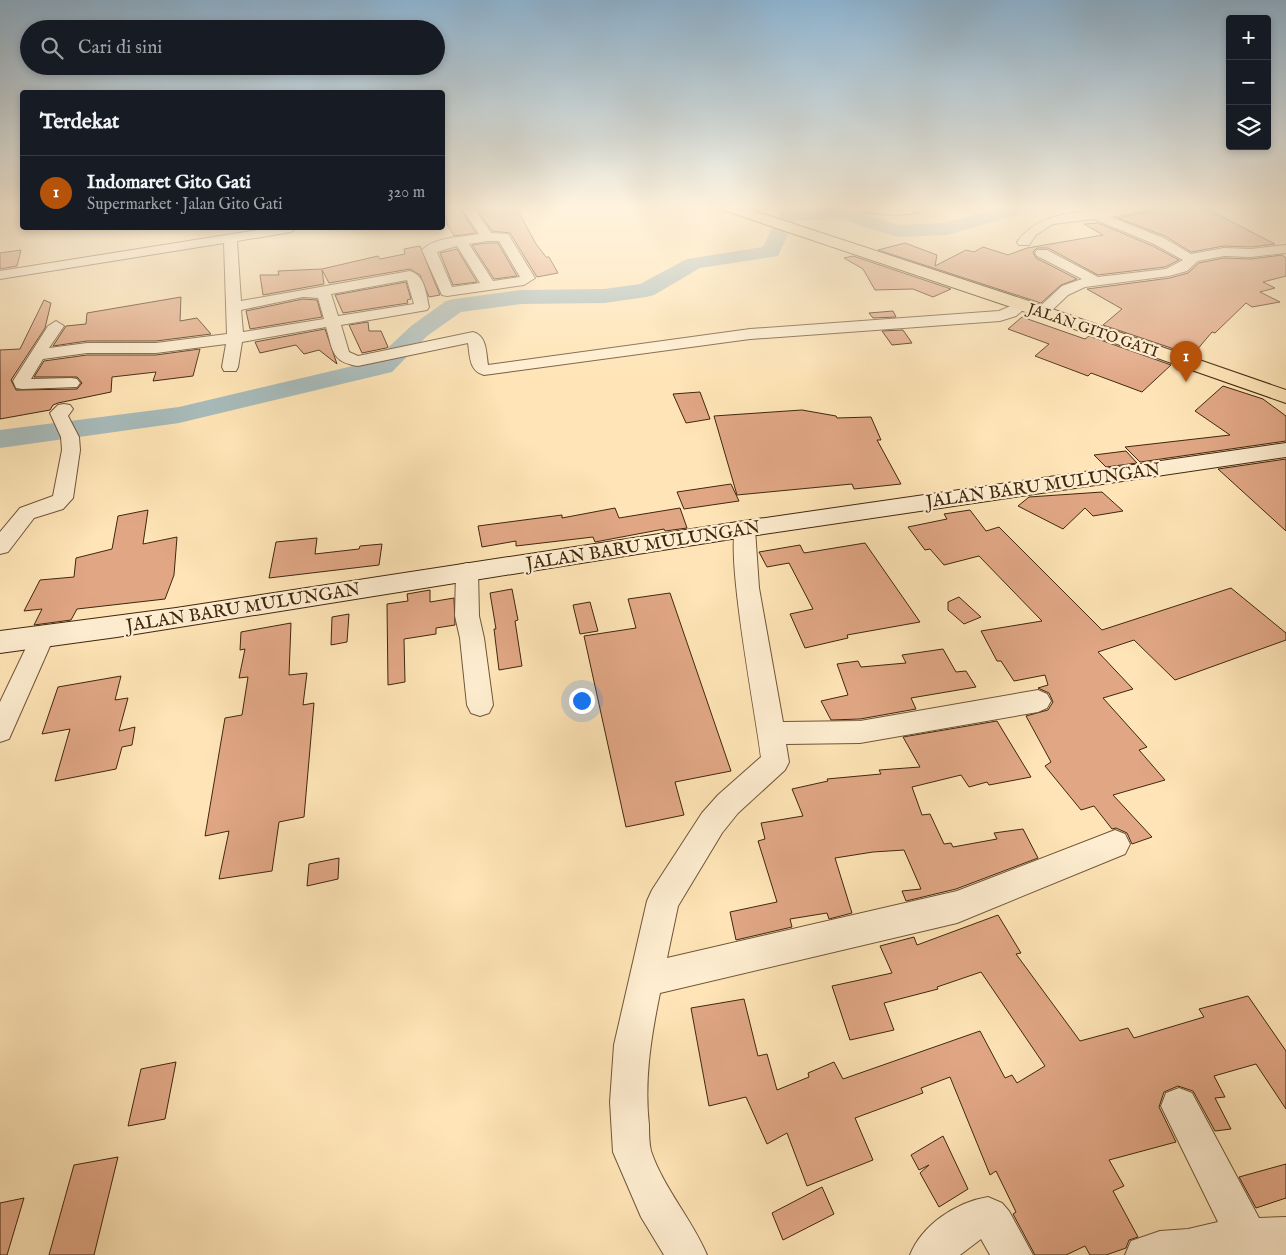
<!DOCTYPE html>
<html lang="id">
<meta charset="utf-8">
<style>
:root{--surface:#171b24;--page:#20242c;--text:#f1f3f6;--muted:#9ea1a6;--line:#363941;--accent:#b45309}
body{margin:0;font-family:"IM FELL English",serif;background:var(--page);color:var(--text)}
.controls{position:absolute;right:15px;top:15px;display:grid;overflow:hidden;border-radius:5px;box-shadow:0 2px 8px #0003}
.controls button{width:45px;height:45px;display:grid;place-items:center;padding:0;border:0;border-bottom:1px solid var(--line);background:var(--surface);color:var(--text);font:25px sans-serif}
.you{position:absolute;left:581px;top:700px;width:18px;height:18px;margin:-12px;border:4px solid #fff;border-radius:50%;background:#1a73e8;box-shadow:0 0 0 8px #1a73e833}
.badge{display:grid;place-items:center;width:32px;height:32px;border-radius:50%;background:var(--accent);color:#fff;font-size:16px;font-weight:700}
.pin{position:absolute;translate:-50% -41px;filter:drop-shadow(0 1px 2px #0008)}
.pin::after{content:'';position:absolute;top:26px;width:18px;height:15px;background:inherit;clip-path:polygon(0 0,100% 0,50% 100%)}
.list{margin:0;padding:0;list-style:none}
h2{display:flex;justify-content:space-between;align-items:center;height:65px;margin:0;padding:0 20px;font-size:21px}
h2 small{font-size:16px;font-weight:400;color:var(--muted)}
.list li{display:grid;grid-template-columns:32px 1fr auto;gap:15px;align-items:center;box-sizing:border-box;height:75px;padding:0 20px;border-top:1px solid var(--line)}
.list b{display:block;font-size:19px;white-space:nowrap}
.list p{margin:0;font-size:16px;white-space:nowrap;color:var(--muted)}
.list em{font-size:16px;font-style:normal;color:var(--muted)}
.icon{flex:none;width:28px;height:28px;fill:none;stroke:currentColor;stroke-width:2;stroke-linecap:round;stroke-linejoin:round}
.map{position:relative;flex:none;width:1286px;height:1255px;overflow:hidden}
.search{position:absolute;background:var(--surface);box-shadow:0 2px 8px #0003;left:20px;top:20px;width:425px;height:55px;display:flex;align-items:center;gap:12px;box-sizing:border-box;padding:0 18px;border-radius:28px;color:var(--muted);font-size:19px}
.panel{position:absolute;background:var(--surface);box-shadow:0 2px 8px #0003;left:20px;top:90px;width:425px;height:140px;border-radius:5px}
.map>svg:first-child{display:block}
</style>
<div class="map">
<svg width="1286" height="1255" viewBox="0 0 1286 1255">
<rect width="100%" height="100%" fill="#fee4b6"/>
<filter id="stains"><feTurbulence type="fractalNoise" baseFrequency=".004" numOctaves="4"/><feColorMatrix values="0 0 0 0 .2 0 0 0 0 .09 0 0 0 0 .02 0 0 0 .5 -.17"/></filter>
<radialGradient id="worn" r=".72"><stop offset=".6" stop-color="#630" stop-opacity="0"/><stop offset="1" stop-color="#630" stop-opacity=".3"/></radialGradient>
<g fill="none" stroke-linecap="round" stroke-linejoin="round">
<!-- river -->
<path fill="#a7bbbb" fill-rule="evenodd" d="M840,207L899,225L946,223L1004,207H1034L1032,211L947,235L898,237L839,219L794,221L778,256L700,268L654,295L646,297L604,303L521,304L461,312L427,336L392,372L179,423L0,448V430L179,407L374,361L411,326L446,301L454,299L521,290L604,289L640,284L687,259L763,247L780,212Z"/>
</g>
<!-- building -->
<g fill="#e1a785" stroke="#40270e">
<path d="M442,207H459L476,233L454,236L448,226Z"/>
<path d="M475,207H516L536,244L546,257H549L558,273L537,277L510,233L492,231Z"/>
<path d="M1171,207H1203L1275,244L1251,247L1224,246L1191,252L1165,236L1118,218Z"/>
<path d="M1098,223L1153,246L1179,260L1165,267L1098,275L1048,248H1037L1033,252L1036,258L1077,279L1061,285L1041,303L878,250L905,243L937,255L935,266L966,250L974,252L983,247L1008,255L1027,248L1103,235L1084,224Z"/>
<path d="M487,243H498L517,276L494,279L472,245Z"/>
<path d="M420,246L440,295L429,297L420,275L410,269L329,283L322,270L324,284L263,295L260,275H279L278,271L322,269L378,256L380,259L405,254L404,249Z"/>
<path d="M457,249L477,282L453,285L440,253Z"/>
<path d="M21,250L17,266L0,269V253Z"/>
<path d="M1282,255L1286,258V276L1263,282L1275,288L1260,292L1280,302L1252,307L1246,303L1215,333L1212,332L1196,351L1186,348L1183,352L1103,325L1122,309L1087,289L1170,278L1188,273L1199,263L1224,258L1251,259Z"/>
<path d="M853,256L951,289L933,297L913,289L875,290L863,269L844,258Z"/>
<path d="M406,282L411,299L407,300L408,303L343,313L335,295Z"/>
<path d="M181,297L180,321L197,318L211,334L156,341H87L53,346L66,326L86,324L87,313Z"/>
<path d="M303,299L317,300L322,317L250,329L246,311Z"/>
<path d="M44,300L51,303L45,328L11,380L16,390L77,389L82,383L77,377H34L44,361L87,355H156L200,349L193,376L153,381L156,372L112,377L111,392L58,403L53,405L50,410L0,419V350L20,349Z"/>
<path d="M893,311L896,317L873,318L869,313Z"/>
<path d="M1022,317L1085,339L1089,336L1171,365L1142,392L1091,373L1088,376L1035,356L1049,344L1008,329Z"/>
<path d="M368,322L369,331H381L388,347L386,348L362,353L349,325Z"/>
<path d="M325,329L337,364L319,350L304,354L296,345L260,353L255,342Z"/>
<path d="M903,330L912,343L892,345L882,331Z"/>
<path d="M1223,386L1263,399L1286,416V441L1140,462L1125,447L1230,435L1195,411Z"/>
<path d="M700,392L710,419L686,423L673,394Z"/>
<path d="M802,410L836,416L837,418L871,417L881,440H877L901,484L854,489L852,484L737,495L714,416Z"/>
<path d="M1126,451L1137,463L1106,467L1094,455Z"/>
<path d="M1286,459V531L1218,469Z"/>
<path d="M731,484L739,501L684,509L677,492Z"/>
<path d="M1102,492L1123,511L1093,516L1085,508L1063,529L1018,506L1029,497Z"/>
<path d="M615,508L619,518L680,508L687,528L665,531L664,529L595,542L593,537L516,546V541L482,547L478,526L562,515V518Z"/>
<path d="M148,510L143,544L177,537L174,575L165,599L77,609L71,620L34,625L42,609L24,611L40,580L74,577L76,558L112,549L118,516Z"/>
<path d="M970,510L986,531L999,527L1102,630L1231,588L1286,633V640L1175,680L1134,640L1098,652L1133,689L1103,698L1147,747L1139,750L1165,780L1113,795L1152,837L1132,844L1127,833L1116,828L1112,829L1094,806L1081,810L1045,766L1051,762L1026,716L1048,710L1053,702L1049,693L1038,688L1048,685L1045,675L1014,681L1001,661H997L981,631L1042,621L979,556L944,565L930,549L925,550L908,527L947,519L944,514Z"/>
<path d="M317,538L315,554L359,549L360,546L382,544L379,565L269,578L276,542Z"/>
<path d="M865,543L920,622L847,635L848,638L805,648L790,614L813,609L789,563L767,567L759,552L800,545L804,553Z"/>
<path d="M512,589L518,620L515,621L522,666L499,670L494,629H496L490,593Z"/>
<path d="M430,590V602L454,598L455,625L436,628V634L404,639L405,682L388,685L387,604L408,601L407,594Z"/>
<path d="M670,593L731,771L675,782L684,815L626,827L584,636L636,628L628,599Z"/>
<path d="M959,597L981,617L964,624L948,610V602Z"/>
<path d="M590,602L598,631L580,634L573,605Z"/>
<path d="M349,614L347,642L331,645L332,617Z"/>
<path d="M291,623L289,675L307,673L303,705L314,703L304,817L279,822L272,871L219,879L229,831L205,836L225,718L242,715L248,677L239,678L245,649L240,650L241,632Z"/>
<path d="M943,649L956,672L966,671L976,687L911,698L916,709L860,719L831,720L821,701L848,695L837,664L858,661L861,667L906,663L902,655Z"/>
<path d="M121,676L115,700L128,698L119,731L135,727L132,745L122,747L116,769L55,781L70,729L42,734L58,687Z"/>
<path d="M997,721L1031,777L989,785L987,782L969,787L961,775L912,787L922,815L930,814L944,844L951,843L953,847L997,839L994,833L1023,829L1038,858L956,889L906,901L902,891L921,889L904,850L873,852L835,858L852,913L829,919L827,913L790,919L792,927L736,940L730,912L777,902L758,841L765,839L761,823L803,816L792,789L828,781L827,779L881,774L879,770L920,767L903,737Z"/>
<path d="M339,858L338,879L307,886L309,864Z"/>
<path d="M998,915L1021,953L1016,954L1080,1041L1128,1028L1134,1038L1204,1017L1199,1009L1248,996L1286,1051V1109L1256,1064L1214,1076L1225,1097L1215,1098L1231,1129L1215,1131L1193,1091L1178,1086L1164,1092L1159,1107L1176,1142L1109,1160L1124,1186L1113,1191L1138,1237L1129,1240L1126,1248L1106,1255H1090L1085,1246L1066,1255H1035L1013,1214L1016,1212L996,1171L990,1175L950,1077L921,1088L923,1093L855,1118L873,1160L807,1186L787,1133L767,1144L746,1097L709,1106L691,1008L744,999L758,1056L767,1054L777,1090L809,1077L808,1073L834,1062L843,1079L980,1031L1005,1078L1012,1075L1017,1083L1045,1066L981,972L937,987L938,989L884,1003L894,1030L850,1040L832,986L892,973L880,946L914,937L917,945Z"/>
<path d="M176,1062L165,1119L128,1126L141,1069Z"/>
<path d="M943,1136L968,1189L939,1207L920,1173L929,1165L919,1170L911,1155Z"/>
<path d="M118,1157L94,1255H49L74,1165Z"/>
<path d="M1286,1164V1198L1256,1208L1239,1177Z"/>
<path d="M822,1187L834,1214L783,1240L772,1213Z"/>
<path d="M24,1198L7,1255H0V1203Z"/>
</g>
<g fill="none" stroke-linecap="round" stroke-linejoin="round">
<defs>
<g id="street">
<path d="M461,207H473L491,233L508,234L535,278L524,285L447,296L442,295L422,250C434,237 463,237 479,234ZM487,241H499L520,277L493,281L469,244ZM457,246L480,283L452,287L437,252Z"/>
<path d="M854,207H918L920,210C912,218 862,215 854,207Z"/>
<path d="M1125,207H1150L1148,210L1111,217L1164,238L1191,254L1224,248L1251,249L1286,245V253L1251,257L1224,256L1198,261L1187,271L1169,276L1085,287L1068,295L1047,315H1037L1034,312L1037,309L1062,286L1082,279L1037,256L1035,253L1037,250H1047L1098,277L1166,269L1183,260L1154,244L1094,219L1053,224L1036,235L1029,245H1019L1017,242C1043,206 1087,215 1125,207Z"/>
<path d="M270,228H297L291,232L237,241L241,301L410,271C425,275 426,294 429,307L427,310L341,325L349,352L358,356L473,332C487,336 486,352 488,365L750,329L999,311L1022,301L1029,305L1016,316L1000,321L750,339L484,375C469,371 470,356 468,343L358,366C331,362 333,350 326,327L242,342L238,367L236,371H224L222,367L226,344L156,353H87L43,359L31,379L71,378L77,379L80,383L77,387L22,389L16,388L13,381L48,326L56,321L64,326L49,348L87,343H156L227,334L224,243L0,279V271ZM407,280L414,304L338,316L331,294ZM303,297L318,298L324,319L243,332L241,310Z"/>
<path d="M64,404L70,405L73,409L68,416L79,437L80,450L73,498L63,509L34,518L8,552L0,554V532L20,508L53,496L62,450L61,437L50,413L58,405Z"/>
<path d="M744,522L751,524L755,529L759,588L783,722L860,721L1038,690L1047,694L1051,701L1047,708L1038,712L860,743L786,744L789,762L785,770L738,813L722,833L678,906L667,958L957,891L1115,830L1125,834L1130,844L1125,854L957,923L660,993C651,1037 644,1080 649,1125C649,1133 649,1143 651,1151C664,1189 692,1219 707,1255H664L641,1217L613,1152L610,1102L614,1045L647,901L652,890L702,813L718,795L761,757C757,720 723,546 737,524Z"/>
<path d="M467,563L475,565L478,571L479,616L484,638L493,705L489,713L480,716L471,713L467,705L460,638L455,616L456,571L459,565Z"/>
<path d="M42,628L50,631L54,637L9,739L0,742V702L34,631Z"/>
<path d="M1179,1088L1192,1093L1259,1218L1286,1217V1255H1125L1131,1241L1160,1231L1188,1229L1218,1222L1161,1106L1166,1093Z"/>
<path d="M988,1197L1002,1203L1009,1211L1033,1255H990L981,1239L960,1255H910C922,1225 956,1202 988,1197Z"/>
</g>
<path id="secondary" d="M1286,443V457L744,537L117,637L0,653V631L176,608L744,521Z"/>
<path id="primary" d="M721,207H742L1026,300L1286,390V403L1014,308L723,210Z"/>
</defs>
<!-- street casing -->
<use href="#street" stroke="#705638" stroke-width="2"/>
<!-- secondary casing -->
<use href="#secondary" stroke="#40270e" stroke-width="2"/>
<!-- primary casing -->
<use href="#primary" stroke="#40270e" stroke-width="2"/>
<!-- street -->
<use href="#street" fill="#feedd0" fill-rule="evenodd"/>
<!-- secondary -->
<use href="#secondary" fill="#feedd0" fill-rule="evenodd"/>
<!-- primary -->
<use href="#primary" fill="#fee4b6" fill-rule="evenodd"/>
</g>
<!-- sky -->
<linearGradient id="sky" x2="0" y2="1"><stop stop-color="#8eb7d6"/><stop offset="0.54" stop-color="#fff3de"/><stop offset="1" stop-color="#fff3de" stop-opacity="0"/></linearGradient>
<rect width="1286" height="383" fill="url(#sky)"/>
<g text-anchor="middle" stroke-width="4.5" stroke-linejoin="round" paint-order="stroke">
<!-- far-street labels -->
<g font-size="15" fill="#40270e" stroke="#feedd0">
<text transform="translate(1093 330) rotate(19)" y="5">JALAN GITO GATI</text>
</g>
<!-- street labels -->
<g font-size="18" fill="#40270e" stroke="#feedd0">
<text transform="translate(1043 485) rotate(-8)" y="6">JALAN BARU MULUNGAN</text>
<text transform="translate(643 545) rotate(-9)" y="6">JALAN BARU MULUNGAN</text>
<text transform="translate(243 607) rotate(-9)" y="6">JALAN BARU MULUNGAN</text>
</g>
</g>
<rect width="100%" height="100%" filter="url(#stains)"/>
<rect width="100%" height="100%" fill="url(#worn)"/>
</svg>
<div class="controls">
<button>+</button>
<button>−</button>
<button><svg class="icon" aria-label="layers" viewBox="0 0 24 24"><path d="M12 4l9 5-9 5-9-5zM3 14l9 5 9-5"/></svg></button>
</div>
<div class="you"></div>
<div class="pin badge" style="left:1186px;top:382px">1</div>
<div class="search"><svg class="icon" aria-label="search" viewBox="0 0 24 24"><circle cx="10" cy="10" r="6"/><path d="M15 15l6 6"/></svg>Cari di sini</div>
<section class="panel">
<h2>Terdekat<small></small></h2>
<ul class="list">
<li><span class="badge">1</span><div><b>Indomaret Gito Gati</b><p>Supermarket · Jalan Gito Gati</p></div><em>320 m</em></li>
</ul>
</section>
</div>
